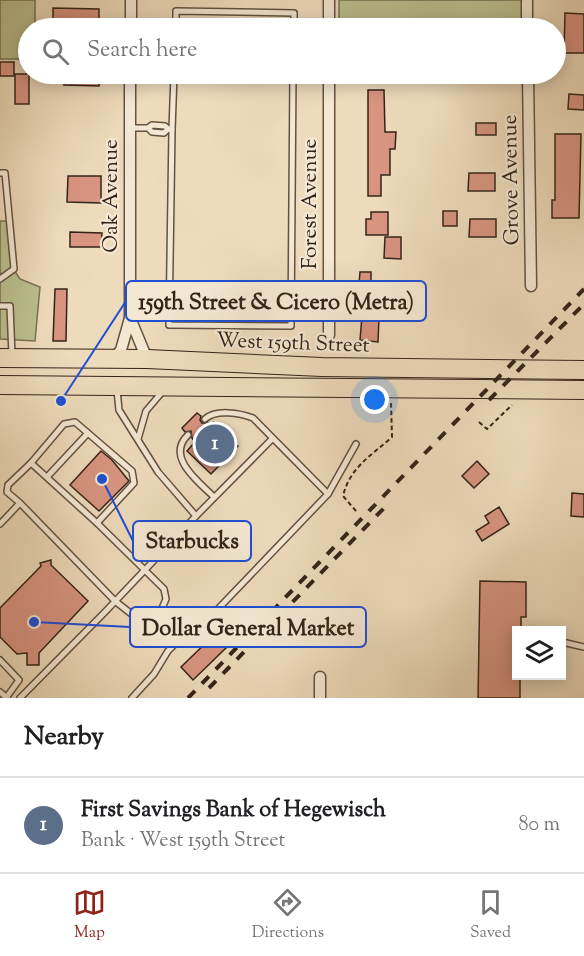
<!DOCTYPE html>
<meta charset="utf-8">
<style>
:root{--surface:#fff;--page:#f2f2f2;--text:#202124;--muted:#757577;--line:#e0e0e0;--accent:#8f2418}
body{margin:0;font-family:"Sorts Mill Goudy",serif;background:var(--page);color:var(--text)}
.controls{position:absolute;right:18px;bottom:18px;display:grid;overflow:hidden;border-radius:0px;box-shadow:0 3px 15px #0003}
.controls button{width:54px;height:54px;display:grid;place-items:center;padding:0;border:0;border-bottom:2px solid var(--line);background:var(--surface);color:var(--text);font:30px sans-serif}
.you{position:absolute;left:375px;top:400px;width:21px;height:21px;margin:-15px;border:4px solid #fff;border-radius:50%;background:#1a73e8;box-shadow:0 0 0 9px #1a73e833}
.badge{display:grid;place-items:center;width:39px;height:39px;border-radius:50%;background:var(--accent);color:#fff;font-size:20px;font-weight:700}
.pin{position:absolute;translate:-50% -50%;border:3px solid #fff;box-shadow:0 2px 6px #0006}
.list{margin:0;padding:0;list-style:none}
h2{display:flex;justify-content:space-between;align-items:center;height:78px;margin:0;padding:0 24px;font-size:26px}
h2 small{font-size:20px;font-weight:400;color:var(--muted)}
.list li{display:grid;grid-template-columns:39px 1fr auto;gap:18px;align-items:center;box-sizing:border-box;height:96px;padding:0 24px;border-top:2px solid var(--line)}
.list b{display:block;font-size:22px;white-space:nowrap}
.list p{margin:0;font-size:20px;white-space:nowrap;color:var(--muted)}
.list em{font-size:20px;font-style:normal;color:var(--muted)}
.icon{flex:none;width:33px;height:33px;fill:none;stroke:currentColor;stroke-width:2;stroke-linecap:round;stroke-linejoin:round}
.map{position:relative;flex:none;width:584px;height:698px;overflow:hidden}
.search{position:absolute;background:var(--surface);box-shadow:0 3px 15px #0003;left:18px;right:18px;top:18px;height:66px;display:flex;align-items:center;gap:15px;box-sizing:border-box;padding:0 21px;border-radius:33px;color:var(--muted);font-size:22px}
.sheet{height:174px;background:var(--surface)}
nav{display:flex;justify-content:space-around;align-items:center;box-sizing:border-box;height:84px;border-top:2px solid var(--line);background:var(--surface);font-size:16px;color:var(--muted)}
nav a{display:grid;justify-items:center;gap:3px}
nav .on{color:var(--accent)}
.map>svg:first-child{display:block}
</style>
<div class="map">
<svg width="584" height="698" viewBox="0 0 584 698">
<rect width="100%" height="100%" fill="#eedbbc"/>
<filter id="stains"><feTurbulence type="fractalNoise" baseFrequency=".00333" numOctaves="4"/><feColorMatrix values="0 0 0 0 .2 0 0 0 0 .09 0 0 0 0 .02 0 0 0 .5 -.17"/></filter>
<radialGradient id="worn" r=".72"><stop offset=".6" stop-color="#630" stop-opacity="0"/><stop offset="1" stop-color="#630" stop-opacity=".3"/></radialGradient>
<!-- green -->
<g fill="#bbbf8e" stroke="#777254" stroke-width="1.5">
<path d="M0,0H35V28H28V59H0Z"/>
<path d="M339,0H522L525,28H339Z"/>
<path d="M0,221H12L14,270L20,279L40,287L35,341L0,339Z"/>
</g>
<!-- building -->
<g fill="#d89481" stroke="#332419" stroke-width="1.5">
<path d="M53,8L99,9V25L53,24Z"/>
<path d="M565,13L584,14V53H564Z"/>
<rect x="0" y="62" width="14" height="14"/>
<rect x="15" y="74" width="14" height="30"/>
<path d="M64,74H99V86L64,85Z"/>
<path d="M368,90H384L385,132H396L395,149H390V175H381V196H368Z"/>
<path d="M569,94L584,95V110L568,109Z"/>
<rect x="476" y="123" width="20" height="12"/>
<path d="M555,134H581L579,218H552V200H555Z"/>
<path d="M469,173H495V191H468Z"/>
<path d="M68,176H101V203L67,202Z"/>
<rect x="443" y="211" width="14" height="15"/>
<path d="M371,212H388V235H366V219H371Z"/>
<path d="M470,219H496V237H469Z"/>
<path d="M70,232L102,233L101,247H70Z"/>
<path d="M385,237H401V259L384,258Z"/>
<path d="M360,272H371V285L359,284Z"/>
<path d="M55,289H67L66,341H53Z"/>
<path d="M362,316L379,317L378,342L360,340Z"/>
<path d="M197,413L201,416L200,420L202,423H208L211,425L214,422L238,446L211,474L187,451L195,442L192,438L191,431L185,432L182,428Z"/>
<path d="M101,451L112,460L129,481L99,511L70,485Z"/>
<path d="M477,461L489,474L474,488L462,476Z"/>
<path d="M572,493L584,494V517L571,516Z"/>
<path d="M499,507L509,524L482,541L476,531L489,523L485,516Z"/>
<path d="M51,560V565L88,601L39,653V665H27V653L17,654L0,637V608L41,566L40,563Z"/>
<path d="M480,581L526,582V617H521V630H516V675H520V698H478Z"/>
<path d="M214,635L227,647L193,680L181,667Z"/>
</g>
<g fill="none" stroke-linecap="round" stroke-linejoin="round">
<defs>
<g id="lane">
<path d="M176,28V11L294,13V28"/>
<path d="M130,128H148L152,125L165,126L168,129L164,133L152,132L148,128"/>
<path d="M168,129L172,130L169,325L291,326L293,74"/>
<path d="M172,130L174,74"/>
<path d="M0,173H5L14,269L0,279"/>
<path d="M0,306H10L12,356"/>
<path d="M117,390L119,410L158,472L196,516L272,439"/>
<path d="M205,419C216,409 240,413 253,418L328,494"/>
<path d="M188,435C165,457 199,482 214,497"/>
<path d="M138,439L146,411L163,391"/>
<path d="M31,463L64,424L75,422L132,471L134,483L97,523"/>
<path d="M47,477L88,433"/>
<path d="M0,524L20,503L115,601L134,616L149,619L160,613L166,599L164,589L97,523L31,463L8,485L7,492L20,503"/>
<path d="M562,642L584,647"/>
<path d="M0,660L19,680L6,698"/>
<path d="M0,692L7,698"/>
<path d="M20,698L105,612L196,516"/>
<path d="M132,698L154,674L168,651L194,625L217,610L328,494L356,444"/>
</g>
<g id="street">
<path d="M527,0V28"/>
<path d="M131,28V0"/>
<path d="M329,28V0"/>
<path d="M528,74L531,286"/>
<path d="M130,318L147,359"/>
<path d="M329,335V74"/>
<path d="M114,358L121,350L130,318V74"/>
<path d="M320,698V677"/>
</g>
<g id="primary">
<path d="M0,358L147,359L322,367L584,370"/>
<path d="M0,385L584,390"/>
</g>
</defs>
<!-- lane casing -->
<use href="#lane" stroke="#625242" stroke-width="8"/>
<!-- street casing -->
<use href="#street" stroke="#625242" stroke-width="13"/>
<!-- primary casing -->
<use href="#primary" stroke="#332419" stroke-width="20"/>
<!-- path -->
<g stroke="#332419" stroke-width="2" stroke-dasharray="4.5 3" stroke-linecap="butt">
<path d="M479,422L487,429L512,405"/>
<path d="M356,511L343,496C350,467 371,456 392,437L391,403"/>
</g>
<!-- lane -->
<use href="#lane" stroke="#f4e8d3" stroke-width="5"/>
<!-- street -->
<use href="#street" stroke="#f4e8d3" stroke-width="10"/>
<!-- primary -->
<use href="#primary" stroke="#eedbbc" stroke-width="18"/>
<!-- rail -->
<g stroke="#332419" stroke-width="4" stroke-dasharray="10 10" stroke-linecap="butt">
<path d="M489,400L584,304"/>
<path d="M209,688L387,505"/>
<path d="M188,698L584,289"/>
</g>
</g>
<g text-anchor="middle" stroke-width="4.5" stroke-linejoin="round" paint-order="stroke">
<!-- street labels -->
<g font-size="21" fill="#332419" stroke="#f4e8d3">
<text transform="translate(510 180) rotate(-91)" y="7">Grove Avenue</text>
<text transform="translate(110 196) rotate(-90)" y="7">Oak Avenue</text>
<text transform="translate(309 204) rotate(-90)" y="7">Forest Avenue</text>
<text transform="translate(293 342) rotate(2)" y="7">West 159th Street</text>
</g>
</g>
<!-- callouts -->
<path fill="none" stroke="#1d4ed8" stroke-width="2" d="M61 401L126 301M102 479L133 541M34 622L130 627"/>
<g fill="#1d4ed8" stroke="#f4e8d3" stroke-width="2">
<circle cx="61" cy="401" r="6"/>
<circle cx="102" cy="479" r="6"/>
<circle cx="34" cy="622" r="6"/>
</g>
<g fill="#f4e8d3" stroke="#1d4ed8" stroke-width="2">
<rect x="126" y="281" width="300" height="40" rx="6"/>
<rect x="133" y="521" width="118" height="40" rx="6"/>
<rect x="130" y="607" width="236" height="40" rx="6"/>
</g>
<g font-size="22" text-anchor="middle" font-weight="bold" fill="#332419">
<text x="276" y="309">159th Street &amp; Cicero (Metra)</text>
<text x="192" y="548">Starbucks</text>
<text x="248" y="635">Dollar General Market</text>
</g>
<rect width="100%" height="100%" filter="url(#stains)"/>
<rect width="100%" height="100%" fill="url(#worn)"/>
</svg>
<div class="controls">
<button><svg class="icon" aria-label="layers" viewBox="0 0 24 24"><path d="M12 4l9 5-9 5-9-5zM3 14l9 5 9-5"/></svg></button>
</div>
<div class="you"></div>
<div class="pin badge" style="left:215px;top:444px;background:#5c6f8a">1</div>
<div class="search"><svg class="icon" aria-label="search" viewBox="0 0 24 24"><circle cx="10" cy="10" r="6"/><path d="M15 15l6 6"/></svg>Search here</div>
</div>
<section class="sheet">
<h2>Nearby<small></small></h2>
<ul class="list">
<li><span class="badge" style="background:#5c6f8a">1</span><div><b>First Savings Bank of Hegewisch</b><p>Bank · West 159th Street</p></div><em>80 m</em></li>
</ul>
</section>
<nav>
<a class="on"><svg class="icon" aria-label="map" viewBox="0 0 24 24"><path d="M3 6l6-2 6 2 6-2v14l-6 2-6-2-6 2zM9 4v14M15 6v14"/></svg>Map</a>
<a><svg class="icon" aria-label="directions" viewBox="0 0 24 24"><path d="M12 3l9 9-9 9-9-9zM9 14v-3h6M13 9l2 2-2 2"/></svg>Directions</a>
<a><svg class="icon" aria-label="saved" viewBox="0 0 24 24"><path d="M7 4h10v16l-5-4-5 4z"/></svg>Saved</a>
</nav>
